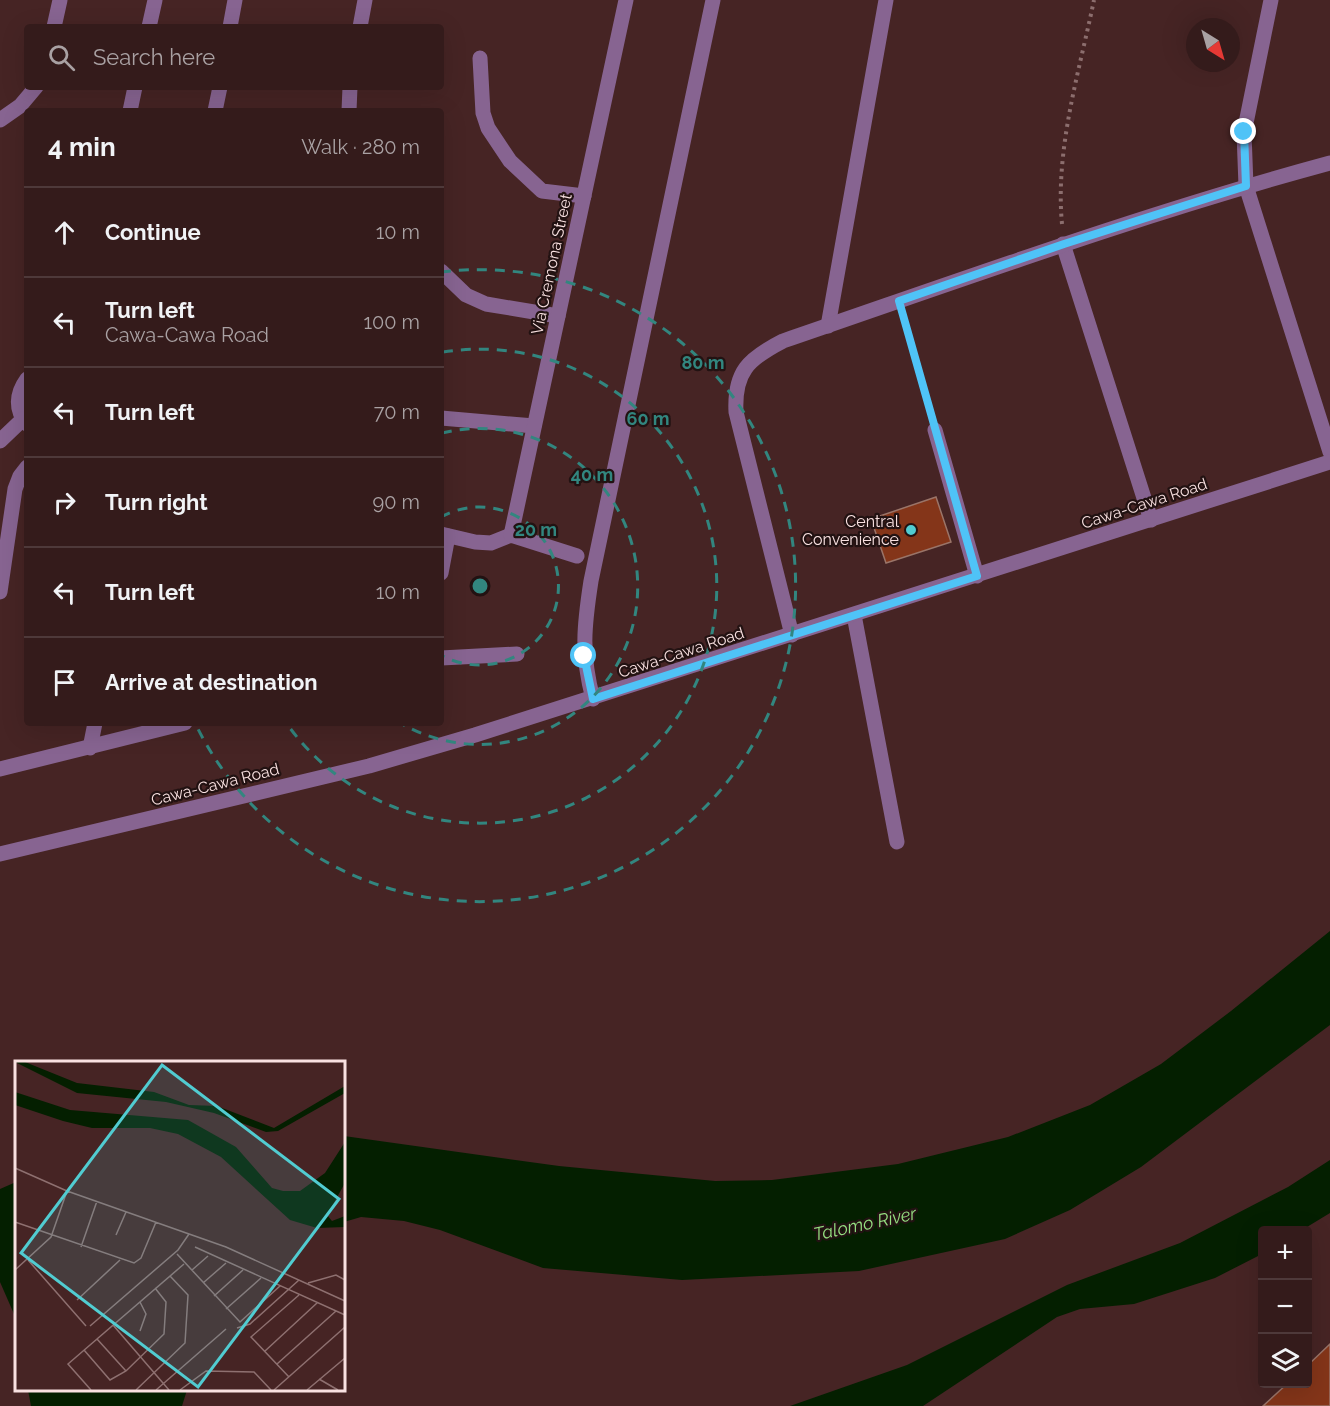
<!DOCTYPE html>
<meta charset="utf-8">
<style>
:root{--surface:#341b1b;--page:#3c2424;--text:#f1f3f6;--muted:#a9a1a3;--line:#4e393a}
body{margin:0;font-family:Raleway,sans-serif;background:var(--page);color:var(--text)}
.controls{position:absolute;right:18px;bottom:18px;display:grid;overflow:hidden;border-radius:6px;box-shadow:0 6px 24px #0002}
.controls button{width:54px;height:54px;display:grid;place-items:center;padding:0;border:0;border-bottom:2px solid var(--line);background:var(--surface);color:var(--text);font:30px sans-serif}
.compass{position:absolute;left:1186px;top:18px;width:54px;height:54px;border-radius:50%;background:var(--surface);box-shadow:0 6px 24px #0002;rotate:143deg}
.stop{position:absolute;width:18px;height:18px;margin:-14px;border:4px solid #4fc3f7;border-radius:50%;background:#fff}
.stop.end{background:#4fc3f7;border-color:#fff;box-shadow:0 2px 6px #0008}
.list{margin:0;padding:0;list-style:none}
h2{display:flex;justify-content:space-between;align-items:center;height:78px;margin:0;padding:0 24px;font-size:26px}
h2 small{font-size:20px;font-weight:400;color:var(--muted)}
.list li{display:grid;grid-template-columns:39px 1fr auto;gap:18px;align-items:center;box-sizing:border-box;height:90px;padding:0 24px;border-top:2px solid var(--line)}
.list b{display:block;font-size:22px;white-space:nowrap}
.list p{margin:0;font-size:20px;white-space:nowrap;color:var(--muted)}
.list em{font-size:20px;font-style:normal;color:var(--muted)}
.icon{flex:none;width:33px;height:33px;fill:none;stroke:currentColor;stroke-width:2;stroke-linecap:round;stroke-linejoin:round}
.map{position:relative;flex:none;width:1330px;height:1406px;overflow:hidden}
.search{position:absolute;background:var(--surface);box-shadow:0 6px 24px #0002;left:24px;top:24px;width:420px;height:66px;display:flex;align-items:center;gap:15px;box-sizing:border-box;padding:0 21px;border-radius:6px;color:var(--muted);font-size:22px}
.panel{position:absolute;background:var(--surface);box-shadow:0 6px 24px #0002;left:24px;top:108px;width:420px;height:618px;border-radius:6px}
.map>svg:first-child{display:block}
</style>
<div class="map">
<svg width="1330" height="1406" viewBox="0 0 1330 1406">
<rect width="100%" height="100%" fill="#462424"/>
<!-- water -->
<g fill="#041f00">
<path d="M1330,931V1025L1141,1167L1070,1210L1005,1239L859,1271L682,1280L543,1268L440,1230L404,1221L361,1217L344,1222V1136L559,1166L715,1181L772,1180L898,1164L1008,1137L1090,1105L1161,1064L1231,1011Z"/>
<path d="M1330,1160V1213L1302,1230H1262V1254L1215,1278L1134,1304L1080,1309L1057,1317L923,1406H790L907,1365L1067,1285L1180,1243L1288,1187Z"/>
<path d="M16,1182V1326L14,1314L0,1282V1189Z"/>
<path d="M28,1390H187L182,1406H31Z"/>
</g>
<!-- building -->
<g fill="#843519" stroke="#9a7468" stroke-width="1.5">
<path d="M936,497L951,542L886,563L871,519Z"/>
<path d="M1330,1344V1406H1263L1287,1384H1308V1365Z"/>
</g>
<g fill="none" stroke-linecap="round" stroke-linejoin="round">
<!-- path -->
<g stroke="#8c6e6e" stroke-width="4" stroke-dasharray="3 4.5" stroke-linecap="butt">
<path d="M1062,224C1055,149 1079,73 1094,0"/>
<path d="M904,319L930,413"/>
</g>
<!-- minor -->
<g stroke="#876491" stroke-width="15">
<path d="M1271,0L1244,133L1246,186L1330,452"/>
<path d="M54,27L60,0"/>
<path d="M149,27L155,0"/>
<path d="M230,27L235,0"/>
<path d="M360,27L365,0"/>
<path d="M480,58L483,113L488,128L510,161L542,191L584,196"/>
<path d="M130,111L135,87"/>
<path d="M215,111L220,87"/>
<path d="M349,111L350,87"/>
<path d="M0,120L20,106L36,87"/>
<path d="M1063,244L1151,520"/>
<path d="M441,271L466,295L486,304L558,316"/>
<path d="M828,326L886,0"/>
<path d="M27,379C16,394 15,410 27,424"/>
<path d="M441,418L534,426"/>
<path d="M935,430L977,576"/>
<path d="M0,441L23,419"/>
<path d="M441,534L475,542L491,543L511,535L577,556"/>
<path d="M511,535L626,0"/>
<path d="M441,573L448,536"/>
<path d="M0,592L15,489L20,476L27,467"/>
<path d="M854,615L897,842"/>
<path d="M792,635L736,412C734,372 748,359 783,341C964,279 1145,213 1330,163"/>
<path d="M441,658L517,654"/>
<path d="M593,699C581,654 584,626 591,581L713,0"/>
<path d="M90,748L95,723"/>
<path d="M0,769L185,723"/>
<path d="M0,854L369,766L475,735L1330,462"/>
</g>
</g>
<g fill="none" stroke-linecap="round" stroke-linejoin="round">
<!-- route -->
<path stroke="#4fc3f7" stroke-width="8" d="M584,656L593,699L977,576L899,301L1064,244L1246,186L1244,132"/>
</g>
<!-- distance rings -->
<g fill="none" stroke="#32867f" stroke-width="3" stroke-dasharray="10 8">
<path d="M441 517A79 79 0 1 1 441 655"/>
<path d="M442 433A158 158 0 1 1 402 724"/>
<path d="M443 352A237 237 0 1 1 287 724"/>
<path d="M441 272A316 316 0 1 1 196 725"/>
</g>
<!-- markers -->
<circle fill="#51ccd1" stroke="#221212" stroke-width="2" cx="911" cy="530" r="6"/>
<g text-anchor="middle" stroke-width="4.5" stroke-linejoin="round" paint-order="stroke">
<!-- street labels -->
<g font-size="16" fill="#f9e1e1" stroke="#221212">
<text transform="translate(551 264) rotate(-78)" y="6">Via Cremona Street</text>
<text transform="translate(1144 503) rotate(-18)" y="6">Cawa-Cawa Road</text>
<text transform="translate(681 652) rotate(-18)" y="6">Cawa-Cawa Road</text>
<text transform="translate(215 784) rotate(-14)" y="6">Cawa-Cawa Road</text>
</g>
<!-- poi labels -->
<g font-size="16" fill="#f9e1e1" stroke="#221212" text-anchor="end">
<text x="899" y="527">Central<tspan x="899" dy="18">Convenience</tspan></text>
</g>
<!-- water labels -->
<g font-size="18" font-style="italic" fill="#95df81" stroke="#221212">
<text transform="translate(865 1224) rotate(-12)" y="6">Talomo River</text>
</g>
</g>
<!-- overview -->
<g transform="translate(15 1061)">
<rect width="330" height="330" fill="#462424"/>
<path d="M0,1H10L62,22L139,31L174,44L202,45L259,67L330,25V32L263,70L251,71L199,52L151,41L62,32ZM0,31L55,49L173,59L221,86L257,127L268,130H285L310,112L330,81V122L312,154L317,160L330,155V166L302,167L275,159L206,96L163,73L135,67H77L48,60L0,44Z" fill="#041f00"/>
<path fill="none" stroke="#8e7070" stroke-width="1.5" d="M0,107L52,130L211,186L330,240M0,161L119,202L126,197L141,161M101,174L111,151M66,186L82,140M180,186L330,254M162,193L225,261L265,225M13,199L71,265M0,209L36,176L52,130M177,209L193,195M188,222L211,202M293,222L321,214L330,219M199,235L228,209M62,239L105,199M125,241L131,253L125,270M211,248L246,217M98,264L154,329M75,265L163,189L174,173M222,267L235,263L284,219M82,278L111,310M69,289L95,319L111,310L149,273L151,241L140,227M250,290L302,242M262,303L321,250M274,316L236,276L284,234M304,318L323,329M76,329L53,303L169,203M121,329L170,282L173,234L155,215M141,329L211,268M165,329L191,310L239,311L256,329M259,329L330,266M292,329L330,297"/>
<path fill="#51ccd1" fill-opacity="0.15" stroke="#51ccd1" stroke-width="3" d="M147,4L324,138L183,326L6,192Z"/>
<rect width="330" height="330" fill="none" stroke="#f9e1e1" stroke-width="3"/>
</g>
<circle cx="480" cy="586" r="9" fill="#32867f" stroke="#221212" stroke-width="3"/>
<g font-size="18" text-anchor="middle" font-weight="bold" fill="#32867f" stroke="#221212" stroke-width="4.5" stroke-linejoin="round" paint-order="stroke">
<text x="703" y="369">80 m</text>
<text x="648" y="425">60 m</text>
<text x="592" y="481">40 m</text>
<text x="536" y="536">20 m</text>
</g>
</svg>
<div class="controls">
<button>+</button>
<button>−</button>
<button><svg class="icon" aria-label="layers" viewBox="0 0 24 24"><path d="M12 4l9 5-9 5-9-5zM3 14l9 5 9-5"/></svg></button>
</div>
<svg class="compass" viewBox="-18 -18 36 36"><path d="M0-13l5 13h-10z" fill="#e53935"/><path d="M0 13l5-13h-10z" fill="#a9a1a3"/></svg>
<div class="stop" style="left:584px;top:656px"></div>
<div class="stop end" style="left:1244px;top:132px"></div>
<div class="search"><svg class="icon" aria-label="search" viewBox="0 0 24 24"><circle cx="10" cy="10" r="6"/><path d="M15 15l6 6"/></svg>Search here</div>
<section class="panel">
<h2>4 min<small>Walk · 280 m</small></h2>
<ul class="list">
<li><svg class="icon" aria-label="ahead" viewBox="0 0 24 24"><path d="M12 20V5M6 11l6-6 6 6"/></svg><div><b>Continue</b></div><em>10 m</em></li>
<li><svg class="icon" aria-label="left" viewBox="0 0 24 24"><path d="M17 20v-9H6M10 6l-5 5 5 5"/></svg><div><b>Turn left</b><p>Cawa-Cawa Road</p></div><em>100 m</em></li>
<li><svg class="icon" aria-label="left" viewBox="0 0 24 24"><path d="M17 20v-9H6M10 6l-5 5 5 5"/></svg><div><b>Turn left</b></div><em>70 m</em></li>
<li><svg class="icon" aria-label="right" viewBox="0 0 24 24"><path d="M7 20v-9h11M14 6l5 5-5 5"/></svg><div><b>Turn right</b></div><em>90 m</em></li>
<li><svg class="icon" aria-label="left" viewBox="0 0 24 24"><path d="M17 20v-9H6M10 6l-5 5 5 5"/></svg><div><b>Turn left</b></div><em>10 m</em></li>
<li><svg class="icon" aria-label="arrive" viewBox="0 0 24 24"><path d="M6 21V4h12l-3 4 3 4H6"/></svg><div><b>Arrive at destination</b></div></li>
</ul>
</section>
</div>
